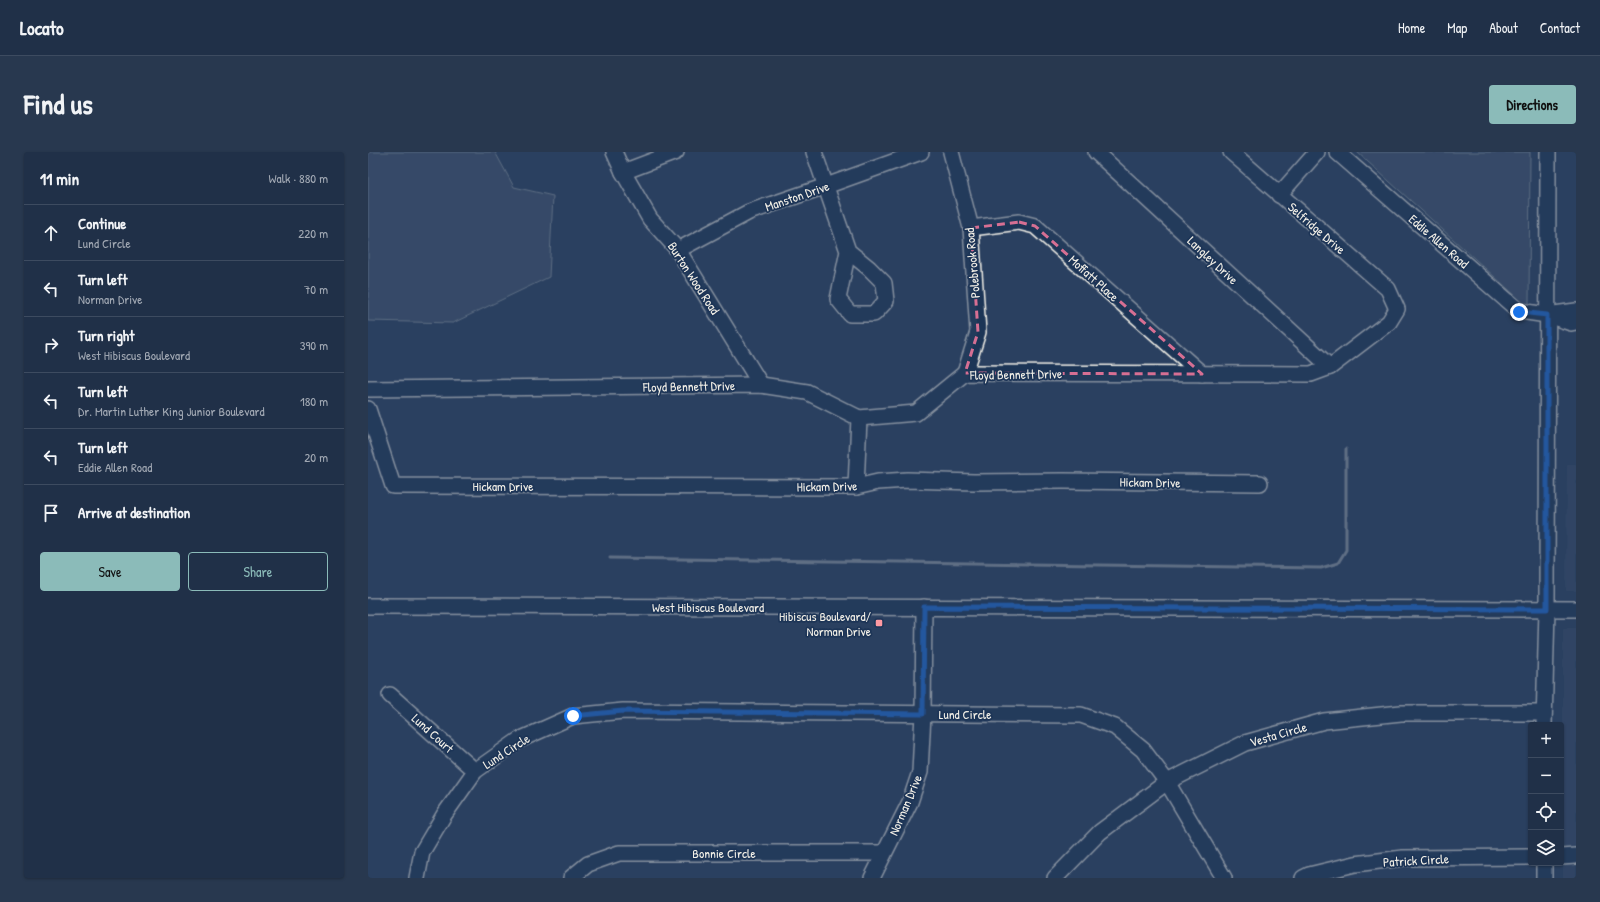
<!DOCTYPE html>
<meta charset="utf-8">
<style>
:root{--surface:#203048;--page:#28384f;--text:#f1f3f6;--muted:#a2a9b4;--line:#3d4b60;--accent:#8bbbb9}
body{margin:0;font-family:"Patrick Hand",sans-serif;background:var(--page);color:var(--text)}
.controls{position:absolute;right:12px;bottom:12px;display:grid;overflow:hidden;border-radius:4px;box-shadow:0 1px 3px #0004}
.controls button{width:36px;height:36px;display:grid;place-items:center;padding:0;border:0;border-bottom:1px solid var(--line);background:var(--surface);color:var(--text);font:20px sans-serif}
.stop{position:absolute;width:12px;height:12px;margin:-9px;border:3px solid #1a73e8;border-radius:50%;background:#fff}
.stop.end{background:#1a73e8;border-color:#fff;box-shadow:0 1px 4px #0008}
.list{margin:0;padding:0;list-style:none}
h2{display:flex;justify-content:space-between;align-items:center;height:52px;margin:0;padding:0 16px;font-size:17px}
h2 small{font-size:13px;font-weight:400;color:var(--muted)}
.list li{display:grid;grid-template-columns:26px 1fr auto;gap:12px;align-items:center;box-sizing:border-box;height:56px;padding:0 16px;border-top:1px solid var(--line)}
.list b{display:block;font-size:15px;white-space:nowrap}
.list p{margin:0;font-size:13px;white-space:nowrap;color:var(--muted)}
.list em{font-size:13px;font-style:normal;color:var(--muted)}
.actions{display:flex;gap:8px;padding:12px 16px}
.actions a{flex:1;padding:9px 0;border:1px solid var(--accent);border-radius:4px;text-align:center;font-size:14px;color:var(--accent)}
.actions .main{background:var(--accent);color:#111}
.icon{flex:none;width:22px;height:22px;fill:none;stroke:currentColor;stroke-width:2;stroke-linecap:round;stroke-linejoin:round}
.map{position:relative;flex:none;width:1208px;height:726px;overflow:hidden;border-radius:4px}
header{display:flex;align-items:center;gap:24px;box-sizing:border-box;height:56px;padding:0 20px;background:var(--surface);border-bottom:1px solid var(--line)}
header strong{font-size:19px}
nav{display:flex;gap:22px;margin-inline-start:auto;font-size:14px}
.intro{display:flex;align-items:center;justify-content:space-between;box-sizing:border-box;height:96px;padding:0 24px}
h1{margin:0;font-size:28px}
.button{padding:10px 18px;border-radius:4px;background:var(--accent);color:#111;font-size:14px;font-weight:700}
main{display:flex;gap:24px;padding:0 24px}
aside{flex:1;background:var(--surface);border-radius:4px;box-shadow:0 1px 3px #0004}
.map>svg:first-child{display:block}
</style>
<header>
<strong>Locato</strong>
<nav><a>Home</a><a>Map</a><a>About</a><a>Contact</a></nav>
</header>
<div class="intro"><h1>Find us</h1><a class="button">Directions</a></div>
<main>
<aside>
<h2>11 min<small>Walk · 880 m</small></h2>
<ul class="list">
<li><svg class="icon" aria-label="ahead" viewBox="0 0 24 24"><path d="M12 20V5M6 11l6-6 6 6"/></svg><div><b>Continue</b><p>Lund Circle</p></div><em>220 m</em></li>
<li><svg class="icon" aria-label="left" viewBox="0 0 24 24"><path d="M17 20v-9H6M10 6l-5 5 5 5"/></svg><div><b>Turn left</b><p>Norman Drive</p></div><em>70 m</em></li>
<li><svg class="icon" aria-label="right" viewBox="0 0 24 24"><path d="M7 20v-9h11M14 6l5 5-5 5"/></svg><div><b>Turn right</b><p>West Hibiscus Boulevard</p></div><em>390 m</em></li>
<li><svg class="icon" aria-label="left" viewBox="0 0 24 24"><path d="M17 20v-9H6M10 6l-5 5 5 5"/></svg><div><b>Turn left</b><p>Dr. Martin Luther King Junior Boulevard</p></div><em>180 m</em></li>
<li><svg class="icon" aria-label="left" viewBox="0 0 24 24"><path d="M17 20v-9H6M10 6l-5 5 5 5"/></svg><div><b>Turn left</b><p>Eddie Allen Road</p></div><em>20 m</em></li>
<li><svg class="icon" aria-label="arrive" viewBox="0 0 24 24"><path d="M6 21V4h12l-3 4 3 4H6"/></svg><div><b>Arrive at destination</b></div></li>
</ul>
<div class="actions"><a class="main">Save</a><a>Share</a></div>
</aside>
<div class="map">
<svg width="1208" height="726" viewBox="0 0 1208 726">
<rect width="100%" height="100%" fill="#2a4060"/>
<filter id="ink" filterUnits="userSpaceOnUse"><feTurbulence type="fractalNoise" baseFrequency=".025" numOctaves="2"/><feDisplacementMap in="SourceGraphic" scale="8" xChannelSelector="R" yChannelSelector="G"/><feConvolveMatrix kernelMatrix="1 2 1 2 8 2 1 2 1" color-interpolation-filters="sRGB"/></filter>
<g filter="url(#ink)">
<!-- built -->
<g fill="#374c69">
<path d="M1199,312H1208V439H1198Z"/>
<rect x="1195" y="476" width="13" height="222"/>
<rect x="1195" y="711" width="13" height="15"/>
</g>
<!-- green -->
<g fill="#445771" stroke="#9ca4ac">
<path d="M0,0H127L146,35L185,44L181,125L85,171L0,169Z"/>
<path d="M989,0H1162L1161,156Z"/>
</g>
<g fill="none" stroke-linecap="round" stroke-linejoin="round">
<!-- stream -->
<path stroke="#a1a8b0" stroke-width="3" d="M242,406L953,416L970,411L978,398V297"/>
<defs>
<g id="minor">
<path d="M246,0L255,20L282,67L310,98L393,233"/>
<path d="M446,0L480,99L470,147L482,162H506L518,149L516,131L501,116L480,99"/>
<path d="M583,0L603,76L610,180L597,221"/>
<path d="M728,0L962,215"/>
<path d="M969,0L1151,159L1179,163L1208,159"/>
<path d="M255,20L308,0"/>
<path d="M911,43L949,0"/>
<path d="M603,76L651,70L667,74L834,222"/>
<path d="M310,98L381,60L458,34L553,0"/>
<path d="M1182,164L1203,171L1208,170"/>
<path d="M0,237L393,233L439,240L491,266L548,261L597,221L943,222L962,215L1021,170L1029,157L1020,137L863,0"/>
<path d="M0,257L25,334L488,335L510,330L539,328L606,330L695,329L892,331"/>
<path d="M488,335L491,266"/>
<path d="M0,454L1208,457"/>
<path d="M22,543L107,619"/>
<path d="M1176,573L1179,457L1180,0"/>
<path d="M1193,705L1208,704"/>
<path d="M49,726L54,700L76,663L107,619L151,588L205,564L255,559L713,563L747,575L775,598L799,630L856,726"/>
<path d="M203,726L220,712L251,701H515"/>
<path d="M504,726L542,650L552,620L555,562L556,455"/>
<path d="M687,726L732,680L799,630L877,591L956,569L1033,561H1176"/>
<path d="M935,726L941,723L987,712L1035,706L1163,705"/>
<path d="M1176,726V711"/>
</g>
</defs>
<!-- minor casing -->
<use href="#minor" stroke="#f4f1e8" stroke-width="18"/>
<!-- minor -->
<use href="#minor" stroke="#1d3557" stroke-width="15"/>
</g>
</g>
<g fill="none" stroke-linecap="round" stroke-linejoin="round" filter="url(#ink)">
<!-- route -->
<path stroke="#1a73e8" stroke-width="5" d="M205,564L255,559L555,562L556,455L1179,457V163L1151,160"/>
</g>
<!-- marked area -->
<path d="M0 0H1208V726H0ZM651,70L667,74L834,222L597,221L610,180L603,76Z" fill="#2a4060" fill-opacity=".55" fill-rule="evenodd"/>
<path fill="none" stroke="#d66f93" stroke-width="3" stroke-dasharray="8 5" stroke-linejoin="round" d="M651,70L667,74L834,222L597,221L610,180L603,76Z"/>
<!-- markers -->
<rect fill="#ff9aa2" stroke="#1d3557" stroke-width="1.5" x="507" y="467" width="8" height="8" rx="2"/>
<g text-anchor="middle" stroke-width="3.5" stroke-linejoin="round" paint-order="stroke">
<!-- street labels -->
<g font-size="13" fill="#f4f1e8" stroke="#1d3557">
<text transform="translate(429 44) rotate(-19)" y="5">Manston Drive</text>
<text transform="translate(949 76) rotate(41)" y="5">Selfridge Drive</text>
<text transform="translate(1071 89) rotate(41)" y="5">Eddie Allen Road</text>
<text transform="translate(845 108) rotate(43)" y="5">Langley Drive</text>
<text transform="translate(604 111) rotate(-95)" y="5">Polebrook Road</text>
<text transform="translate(326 126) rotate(57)" y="5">Burton Wood Road</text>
<text transform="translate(726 126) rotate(42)" y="5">Moffatt Place</text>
<text transform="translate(648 222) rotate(-1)" y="5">Floyd Bennett Drive</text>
<text transform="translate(321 234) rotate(-1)" y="5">Floyd Bennett Drive</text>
<text transform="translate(782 330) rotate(1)" y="5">Hickam Drive</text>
<text x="135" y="339">Hickam Drive</text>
<text transform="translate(459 334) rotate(-1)" y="5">Hickam Drive</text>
<text x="340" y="460">West Hibiscus Boulevard</text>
<text x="597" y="567">Lund Circle</text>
<text transform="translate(65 581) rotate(42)" y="5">Lund Court</text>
<text transform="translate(910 582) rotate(-16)" y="5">Vesta Circle</text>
<text transform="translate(138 599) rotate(-33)" y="5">Lund Circle</text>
<text transform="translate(537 653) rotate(-67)" y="5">Norman Drive</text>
<text x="356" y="706">Bonnie Circle</text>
<text transform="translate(1048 708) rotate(-3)" y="5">Patrick Circle</text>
</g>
<!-- poi labels -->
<g font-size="13" fill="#f4f1e8" stroke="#1d3557" text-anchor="end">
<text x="503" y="469">Hibiscus Boulevard/<tspan x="503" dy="15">Norman Drive</tspan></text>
</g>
</g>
</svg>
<div class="controls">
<button>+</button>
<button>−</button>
<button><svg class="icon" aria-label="locate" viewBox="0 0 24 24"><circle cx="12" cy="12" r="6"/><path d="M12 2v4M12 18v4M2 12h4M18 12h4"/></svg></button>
<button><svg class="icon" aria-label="layers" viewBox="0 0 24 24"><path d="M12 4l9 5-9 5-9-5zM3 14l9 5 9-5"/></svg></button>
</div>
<div class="stop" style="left:205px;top:564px"></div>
<div class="stop end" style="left:1151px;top:160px"></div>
</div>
</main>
